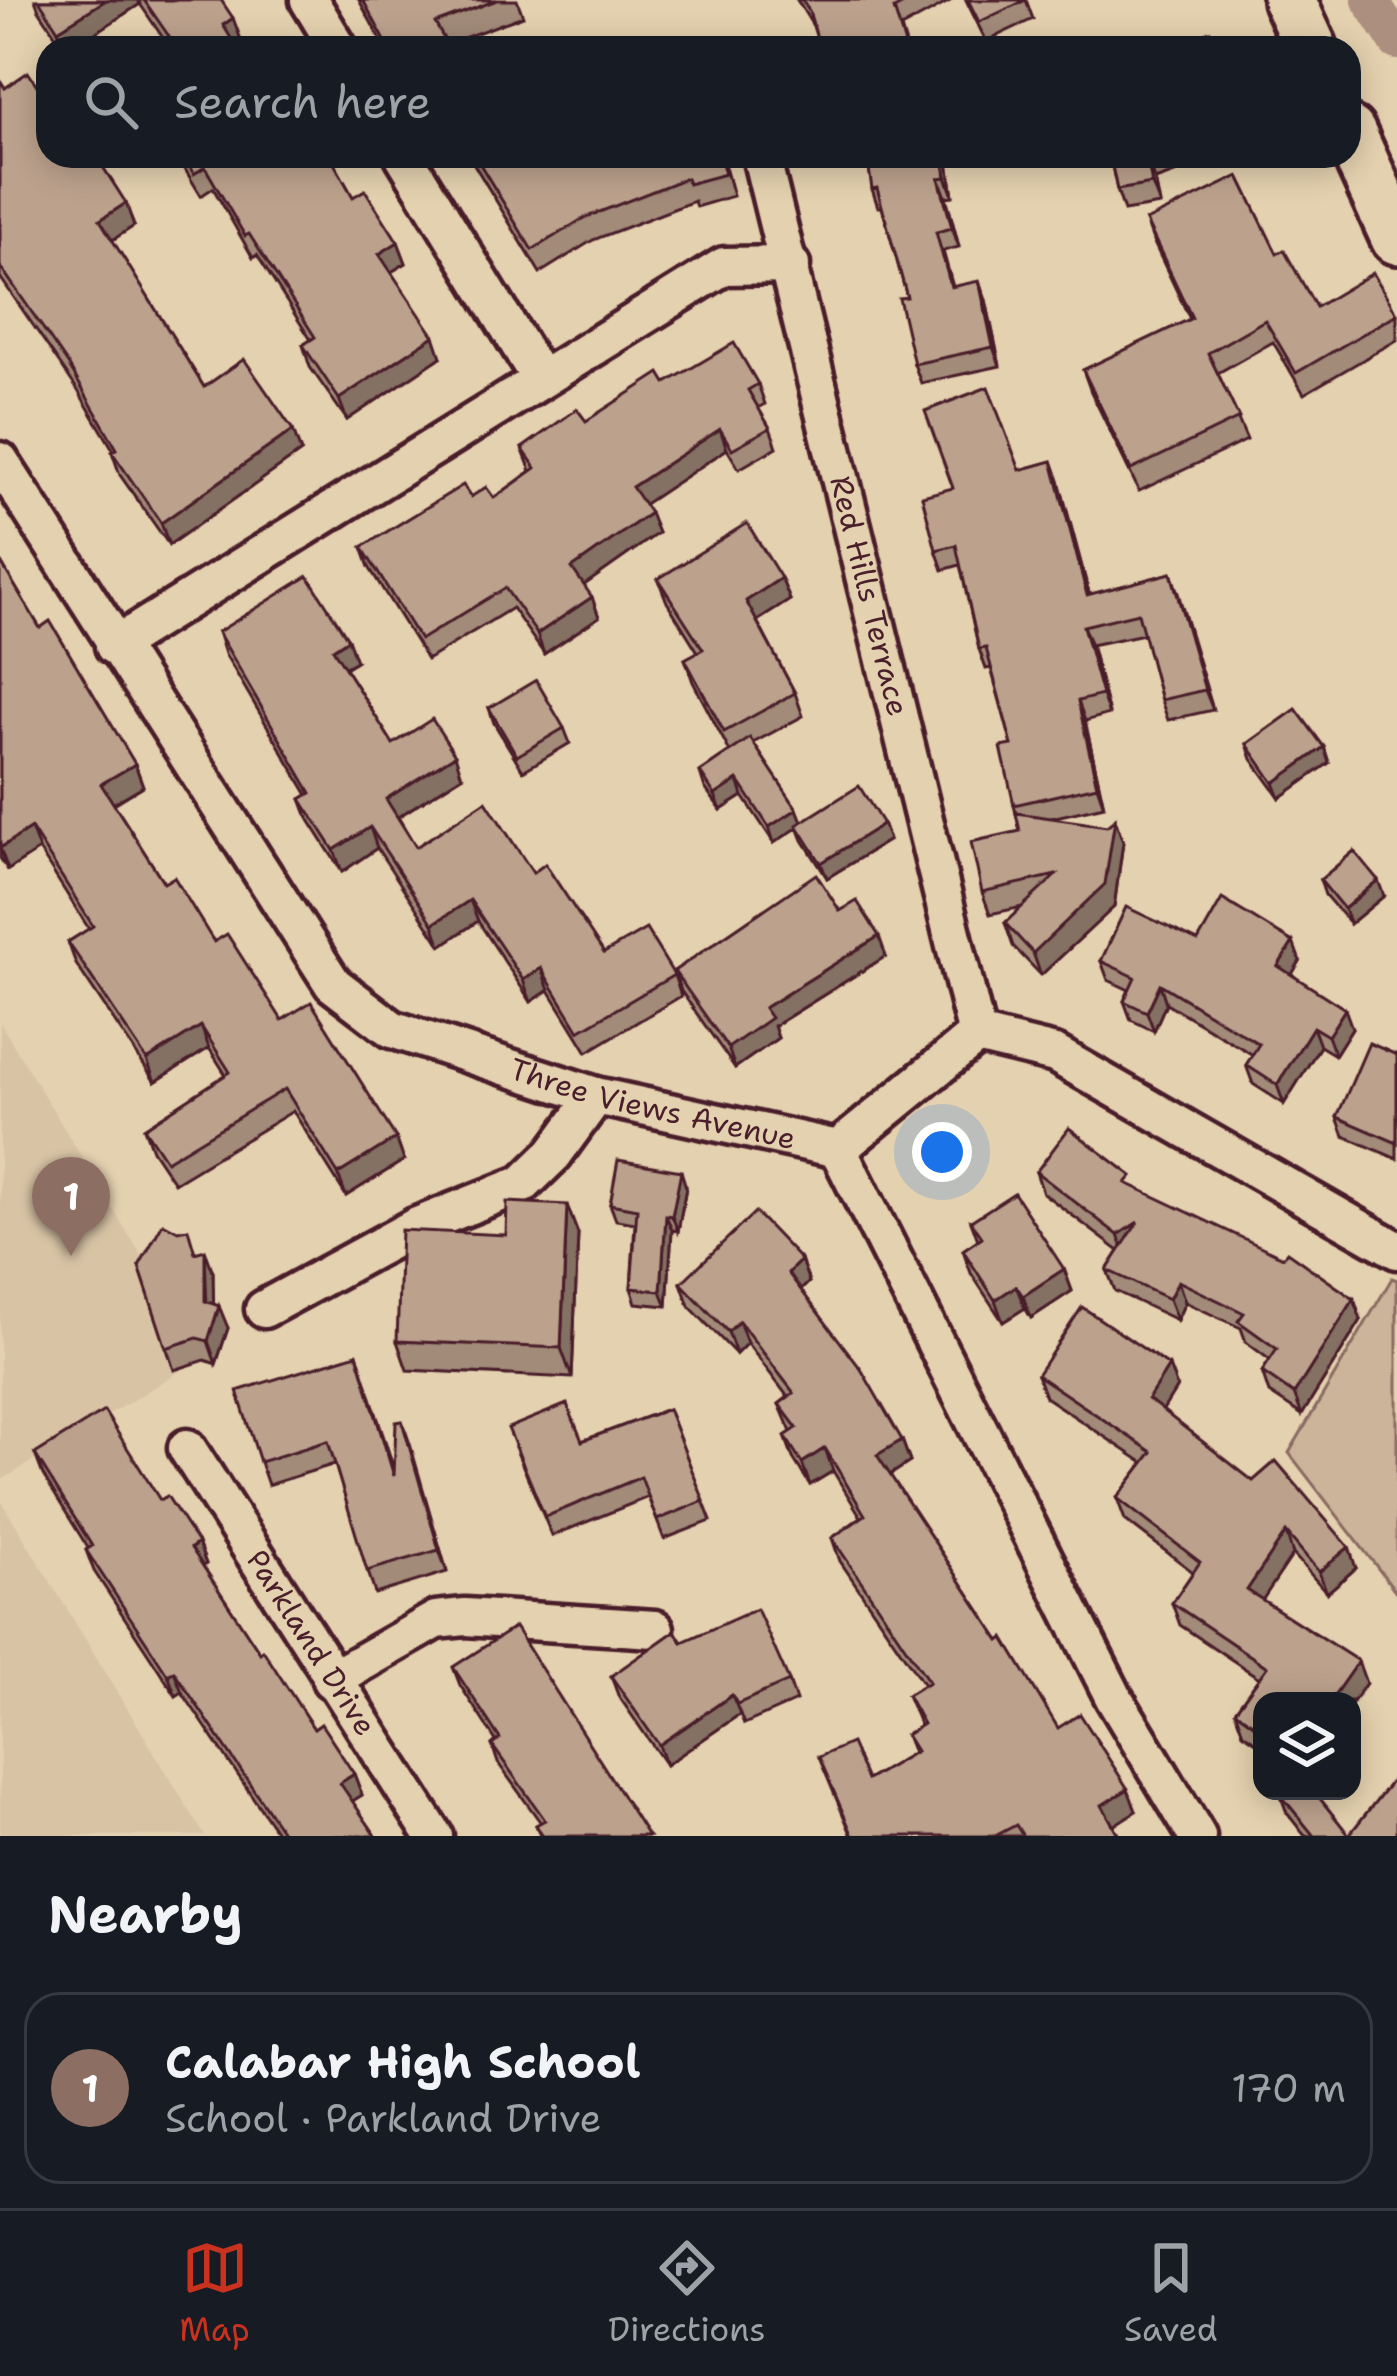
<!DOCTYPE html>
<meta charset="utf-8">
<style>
:root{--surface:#171b24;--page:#20242c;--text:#f1f3f6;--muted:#9ea1a6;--line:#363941;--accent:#c8321e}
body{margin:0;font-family:"Shantell Sans",sans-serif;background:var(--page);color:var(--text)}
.controls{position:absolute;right:36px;bottom:36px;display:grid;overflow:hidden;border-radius:24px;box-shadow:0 6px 30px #0003}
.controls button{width:108px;height:108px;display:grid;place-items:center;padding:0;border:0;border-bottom:3px solid var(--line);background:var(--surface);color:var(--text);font:60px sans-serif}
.you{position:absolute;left:942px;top:1152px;width:42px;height:42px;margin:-30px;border:9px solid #fff;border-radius:50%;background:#1a73e8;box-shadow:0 0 0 18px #1a73e833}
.badge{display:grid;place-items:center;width:78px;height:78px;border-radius:50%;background:var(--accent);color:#fff;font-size:39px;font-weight:700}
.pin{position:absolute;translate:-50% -99px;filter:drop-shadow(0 3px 6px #0008)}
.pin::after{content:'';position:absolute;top:63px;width:42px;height:36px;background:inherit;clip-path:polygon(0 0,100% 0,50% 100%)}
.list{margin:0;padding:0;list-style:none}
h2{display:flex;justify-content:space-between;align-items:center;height:156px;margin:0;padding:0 48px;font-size:51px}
h2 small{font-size:39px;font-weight:400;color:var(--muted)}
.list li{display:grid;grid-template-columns:78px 1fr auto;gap:36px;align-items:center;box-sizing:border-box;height:192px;margin:0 24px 24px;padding:0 24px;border:3px solid var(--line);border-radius:36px}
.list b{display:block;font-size:45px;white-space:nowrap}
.list p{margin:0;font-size:39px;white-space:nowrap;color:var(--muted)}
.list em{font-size:39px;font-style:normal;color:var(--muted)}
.icon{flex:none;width:66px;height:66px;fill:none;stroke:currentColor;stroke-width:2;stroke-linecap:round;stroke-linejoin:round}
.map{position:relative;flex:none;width:1397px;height:1836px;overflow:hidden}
.search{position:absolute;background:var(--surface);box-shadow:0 6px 30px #0003;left:36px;right:36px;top:36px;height:132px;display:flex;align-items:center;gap:30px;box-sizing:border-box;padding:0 42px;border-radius:36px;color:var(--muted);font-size:45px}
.sheet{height:372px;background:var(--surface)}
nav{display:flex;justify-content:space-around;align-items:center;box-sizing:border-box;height:168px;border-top:3px solid var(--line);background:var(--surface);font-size:33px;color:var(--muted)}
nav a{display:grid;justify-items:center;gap:6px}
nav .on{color:var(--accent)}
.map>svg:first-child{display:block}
</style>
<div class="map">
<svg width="1397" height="1836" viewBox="0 0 1397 1836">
<rect width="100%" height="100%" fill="#e4d1af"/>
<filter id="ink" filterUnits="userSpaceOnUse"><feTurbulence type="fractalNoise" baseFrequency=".00833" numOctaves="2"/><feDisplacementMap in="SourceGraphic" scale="24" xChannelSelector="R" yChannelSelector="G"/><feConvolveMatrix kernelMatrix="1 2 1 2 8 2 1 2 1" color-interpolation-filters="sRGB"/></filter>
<g filter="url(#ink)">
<!-- built -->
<g fill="#d8c3a5">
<path d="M0,1023L203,1357L0,1481Z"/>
<path d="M0,1499L205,1836H0Z"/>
</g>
<!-- green -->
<path fill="#cbb499" stroke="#8a6a62" stroke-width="3" d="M1392,1278L1397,1280V1593L1289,1453Z"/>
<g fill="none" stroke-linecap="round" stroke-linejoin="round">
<!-- canal -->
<path stroke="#ac8f7e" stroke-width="36" d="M1370,0L1397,42"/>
<defs>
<g id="street">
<path d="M309,0L338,48"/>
<path d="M404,156L539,377"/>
<path id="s1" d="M761,156L977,1035"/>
<path id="s2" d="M0,461L333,984L392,1029L596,1096L838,1149"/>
<path d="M114,646L724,266L791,265"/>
<path d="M977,1035L1055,1054L1397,1250"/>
<path d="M838,1149L1114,1698L1197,1836"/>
<path d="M838,1149L977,1035"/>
<path d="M264,1309L415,1227L523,1184L554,1154L596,1096"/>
<path id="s3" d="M187,1448L434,1836"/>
<path d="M331,1680L436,1620L465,1617L655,1629"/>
</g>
<g id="secondary">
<path d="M1289,0L1311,48"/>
<path d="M1349,132L1397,238"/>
</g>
</defs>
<!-- street casing -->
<use href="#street" stroke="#4a1f2b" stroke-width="45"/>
<!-- secondary casing -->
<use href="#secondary" stroke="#4a1f2b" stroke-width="60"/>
<!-- street -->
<use href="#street" stroke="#e4d1af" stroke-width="36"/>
<!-- secondary -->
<use href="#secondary" stroke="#e4d1af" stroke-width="51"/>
</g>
<!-- wall -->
<g fill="#a28b79" stroke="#4a1f2b" stroke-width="3">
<path d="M35,0H221L241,40L234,44L237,48H170L140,4L72,48H64L39,10Z"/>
<path d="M359,0H517L523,16L447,44L449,48H385Z"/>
<path d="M797,0H952L901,28L907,48H820L813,26Z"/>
<path d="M966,0H1026L1033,19L986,41Z"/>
<path d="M0,80L48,156L134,226L112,240L204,387L301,452L169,545L120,475L112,452L114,451L77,389L0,277Z"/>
<path d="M177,156H330L353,197L398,242L406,263L391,272L441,357L347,420L310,367L303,345L311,340L257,255L253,258L213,188L201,196Z"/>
<path d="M469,156H722L733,196L696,207L694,201L593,240L540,273Z"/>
<path d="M947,156L953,196L946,197L959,247L943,251L953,287L986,300L1000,366L921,383L914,364L907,297L882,207H878L872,189Z"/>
<path d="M1110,156H1222L1155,180L1160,205L1124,211L1117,190Z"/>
<path d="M1146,221L1277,254L1316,307L1397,313V340L1304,394L1273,342L1218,373L1247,440L1139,491L1091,392L1083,370L1190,319L1154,243Z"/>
<path d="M666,383L758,384L765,404L758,408L770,428L777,447L739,469L727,449L644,504L658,533L584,585L599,617L544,654L512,608L427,660L369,567L362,547L471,497L494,498L531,471L522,448L586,421Z"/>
<path d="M1052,461L1059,481L1089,595L1171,573L1213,710L1168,720L1161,700L1144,634L1091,645L1109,714L1085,721L1104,806L1051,818L1123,842L1114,907L1041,975L1013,946L1005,923L1022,907L990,914L982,892L1020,831L1014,805L1012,745L991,668L986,669L979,649L960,565L943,570L936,550L1020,470Z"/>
<path d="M0,561L40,628L135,764L143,786L114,804L164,883L282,1020L396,1138L404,1160L346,1196L293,1111L174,1183L152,1150L144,1128L226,1075L209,1048L155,1082L76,964L68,942L89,929L39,850L8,870L0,858Z"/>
<path d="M781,578L790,600L757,621L795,693L803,716L753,743L797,809L802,822L883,824L889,840L827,878L803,840L798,827L774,843L743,796L721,810L705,788L700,772L730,752L693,682L685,659L698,652L667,602L658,579Z"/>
<path d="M218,632L356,661L345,668L393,744L462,776L398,817L416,847L533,873L604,953L674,975L681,996L587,1052L549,990L531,1002L478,921L441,946L377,848L342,872L309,820L301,799L308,795L225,654Z"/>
<path d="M489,708L564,728L570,743L523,771L494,723Z"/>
<path d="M1247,744L1324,747L1329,763L1280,798L1252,759Z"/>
<path d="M1320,880L1384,896L1350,924L1325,895Z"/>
<path d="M840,911L886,956L774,1026L778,1038L735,1068L681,991L674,971Z"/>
<path d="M1198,941L1300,961L1292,974L1352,1028L1335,1055L1320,1046L1284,1104L1253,1084L1246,1065L1253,1055L1166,1003L1154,1031L1131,1020L1124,1001L1129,990L1108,980L1101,961Z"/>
<path d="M1397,1055V1159L1344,1136L1337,1117Z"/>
<path d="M1036,1172L1136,1188L1361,1320L1302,1415L1269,1393L1262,1372L1270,1360L1246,1342L1241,1328L1185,1302L1177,1320L1115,1291L1107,1270L1119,1251L1043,1193Z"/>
<path d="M686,1187L678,1231L672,1230L667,1306L636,1303L631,1288L635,1223L616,1220L610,1204Z"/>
<path d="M971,1221L1064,1269L1072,1291L1031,1318L1025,1308L1003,1322L971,1273L963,1250L978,1240Z"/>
<path d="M578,1234L572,1378L407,1370L397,1341L506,1235Z"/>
<path d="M196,1252L213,1272V1304L228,1328L216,1364L205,1360L174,1370L139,1266Z"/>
<path d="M801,1260L809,1282L801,1290L902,1440L910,1462L890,1475L1058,1728L1136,1811L1113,1825L1119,1836H852L819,1757L867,1780L913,1753L906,1735L920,1726L907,1695L924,1685L840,1561L832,1538L861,1517L833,1471L810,1485L793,1458L785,1436L791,1432L779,1404L788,1397L747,1343L736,1354L689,1306L681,1283Z"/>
<path d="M357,1354L395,1472L402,1421L447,1572L375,1594L335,1464L268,1485L260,1462Z"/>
<path d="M1037,1375L1177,1387L1162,1410L1356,1568L1327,1593L1293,1554L1262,1600L1366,1683L1352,1703V1701H1262V1746L1243,1733L1235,1711L1259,1678L1180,1625L1172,1603L1193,1572L1125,1520L1117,1498L1144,1463L1045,1397Z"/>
<path d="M668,1409L711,1521L664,1539L648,1497L552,1536L515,1447L582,1441Z"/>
<path d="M35,1454L160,1500L198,1543L206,1564L203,1566L260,1653L314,1729L354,1774L362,1795L352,1801L376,1836H279L182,1692L176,1696L94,1571L86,1550L88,1548L43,1475Z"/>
<path d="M682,1642L789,1681L796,1701L744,1724L740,1714L666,1765L618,1695L611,1676Z"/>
<path d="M453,1667L648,1836H540L536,1825L541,1823L498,1763L492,1745L496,1741L460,1685Z"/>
<path d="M1280,1794L1349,1835L1397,1836H1305L1287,1813Z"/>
</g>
<!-- shaded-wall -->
<g fill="#847163" stroke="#4a1f2b" stroke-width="3">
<path d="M106,0H138L140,4L72,48H65L58,30Z"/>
<path d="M233,18L241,40L231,47L223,25Z"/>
<path d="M943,156H947L953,196L946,177Z"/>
<path d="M1147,159L1155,180L1160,205L1152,184Z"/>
<path d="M939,178L946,197L959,247L952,228Z"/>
<path d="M126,203L134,226L108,243L100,220Z"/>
<path d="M398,242L406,263L386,275L379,254Z"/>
<path d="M979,281L986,300L1000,366L993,347Z"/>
<path d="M434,336L441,357L347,420L339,399Z"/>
<path d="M720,429L727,449L640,507L632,487Z"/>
<path d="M293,430L301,452L169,545L161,523Z"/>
<path d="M1052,461L1059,481L1095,615L1087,595Z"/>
<path d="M650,513L658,533L580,588L572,568Z"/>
<path d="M1171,573L1178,593L1213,710L1205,690Z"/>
<path d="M781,578L790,600L754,623L746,601Z"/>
<path d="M592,597L599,617L544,654L537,634Z"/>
<path d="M1083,626L1091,645L1109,714L1102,695Z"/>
<path d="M348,639L356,661L340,670L333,649Z"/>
<path d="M1078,701L1085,721L1104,806L1097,786Z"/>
<path d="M1324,747L1329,763L1280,798L1274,783Z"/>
<path d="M455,755L462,776L393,820L386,799Z"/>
<path d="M135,764L143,786L109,806L101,784Z"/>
<path d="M738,780L743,796L721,810L715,795Z"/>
<path d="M797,809L803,824L774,843L769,827Z"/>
<path d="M1115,819L1123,842L1114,907L1041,975L1033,953Z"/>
<path d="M883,824L889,840L827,878L821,863Z"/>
<path d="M370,827L377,848L342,872L334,850Z"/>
<path d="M31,828L39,850L8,870L0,848Z"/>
<path d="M1378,880L1384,896L1350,924L1344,909Z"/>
<path d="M470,900L478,921L441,946L433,924Z"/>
<path d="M879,936L886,956L774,1026L778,1038L735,1068L728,1048L764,1008Z"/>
<path d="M1293,942L1300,961L1285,985L1278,966Z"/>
<path d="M541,968L549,990L531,1002L523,980Z"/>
<path d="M1160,984L1166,1003L1154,1031L1147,1012Z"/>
<path d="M1345,1009L1352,1028L1335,1055L1328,1036Z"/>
<path d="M201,1026L209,1048L155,1082L147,1060Z"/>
<path d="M1313,1027L1320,1046L1284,1104L1277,1085Z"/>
<path d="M396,1138L404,1160L346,1196L338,1174Z"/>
<path d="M681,1171L686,1187L678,1231L672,1216Z"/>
<path d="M567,1205L578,1234L572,1378L561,1348Z"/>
<path d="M666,1215L672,1230L667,1306L661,1291Z"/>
<path d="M1138,1222L1126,1256L1118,1235Z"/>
<path d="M205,1250L213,1272L214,1323L219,1306L228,1328L216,1364L208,1341Z"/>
<path d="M801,1260L809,1282L796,1295L788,1273Z"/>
<path d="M1064,1269L1072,1291L1031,1318L1023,1296Z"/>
<path d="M1178,1281L1185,1302L1177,1320L1169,1299Z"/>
<path d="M1016,1286L1025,1308L1003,1322L995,1300Z"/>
<path d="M1354,1299L1361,1320L1302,1415L1294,1394Z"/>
<path d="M739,1321L747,1343L736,1354L728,1332Z"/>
<path d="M1169,1366L1177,1387L1156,1421L1148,1399Z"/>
<path d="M402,1421L410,1444L447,1572L439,1550Z"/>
<path d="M902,1440L910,1462L885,1478L877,1455Z"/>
<path d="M825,1448L833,1471L810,1485L802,1463Z"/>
<path d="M1286,1532L1293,1554L1255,1611L1247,1590Z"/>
<path d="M198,1543L206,1564L199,1569L191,1548Z"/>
<path d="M1349,1547L1356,1568L1327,1593L1319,1572Z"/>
<path d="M1358,1661L1366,1683L1352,1703V1701H1330Z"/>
<path d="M174,1671L182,1692L176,1696L168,1675Z"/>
<path d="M732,1695L740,1714L666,1765L659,1745Z"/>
<path d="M354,1774L362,1795L348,1804L340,1783Z"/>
<path d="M1128,1789L1136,1811L1110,1828L1102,1805Z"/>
</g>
<!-- building -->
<g fill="#bca28d" stroke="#4a1f2b" stroke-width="3">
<path d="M39,0H106L58,30Z"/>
<path d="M144,0H221L233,18L223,25L237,48H177Z"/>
<path d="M363,0H497L435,23L449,48H389Z"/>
<path d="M802,0H911L894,9L905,45L895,48H820L809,11Z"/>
<path d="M968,0H1026L979,22Z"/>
<path d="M1210,31L1216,48H1163Z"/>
<path d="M28,72L48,102V156H96L126,203L100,220L204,387L244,359L293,430L161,523L112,452L117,449L69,366L0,266V80L5,88Z"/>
<path d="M183,156H330L353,197L365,190L398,242L379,254L434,336L339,399L303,345L315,337L249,234L245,236L205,167L194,174Z"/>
<path d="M475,156H720L725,174L688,184L686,178L584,218L532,250Z"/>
<path d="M867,156H943L946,177L939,178L952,228L936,232L951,287L979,281L993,347L914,364L899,298L907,297L877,188L872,189Z"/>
<path d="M1110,156H1157L1147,159L1152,184L1117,190Z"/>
<path d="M1239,176L1277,254L1284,250L1316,307L1373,273L1397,314L1296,373L1265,320L1208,353L1239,418L1131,470L1083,370L1192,318L1146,221Z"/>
<path d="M734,343L758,384L748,390L770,428L732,449L720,429L632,487L650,513L572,568L592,597L537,634L505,588L420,640L362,547L463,485L471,497L486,487L494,498L536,468L522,448L577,409L586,421L660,373L666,383Z"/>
<path d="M988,387L1020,470L1052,461L1087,595L1171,573L1205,690L1161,700L1138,613L1083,626L1102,695L1078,701L1097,786L1014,805L1001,747L1012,745L986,648L979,649L956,545L936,550L922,496L953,488L925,411Z"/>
<path d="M747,523L781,578L746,601L795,693L724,732L685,659L703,649L658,579Z"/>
<path d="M0,561L40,628L50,621L135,764L101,784L164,883L174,877L214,942L227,934L282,1020L311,1002L396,1138L338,1174L285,1089L166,1161L144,1128L230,1072L201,1026L147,1060L68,942L93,926L31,828L0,848Z"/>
<path d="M308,576L348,639L333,649L393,744L432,719L455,755L386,799L416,847L486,801L533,873L545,864L604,953L646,929L674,975L579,1031L541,968L523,980L470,900L433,924L370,827L334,850L301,799L311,793L218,632Z"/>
<path d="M536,680L564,728L517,756L489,708Z"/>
<path d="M1296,709L1324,747L1274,783L1247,744Z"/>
<path d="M750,738L797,809L769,827L738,780L715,795L700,772Z"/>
<path d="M859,786L883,824L821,863L797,825Z"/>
<path d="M1016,813L1107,826L1115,819L1105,884L1033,953L1005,923L1056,875L982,892L971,842L1020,831Z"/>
<path d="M1354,851L1378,880L1344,909L1320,880Z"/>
<path d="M816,874L840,911L857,901L879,936L764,1008L771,1018L728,1048L674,971Z"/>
<path d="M1222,899L1293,942L1278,966L1345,1009L1328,1036L1313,1027L1277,1085L1246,1065L1259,1044L1160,984L1147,1012L1124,1001L1135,977L1101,961L1126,907L1198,941Z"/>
<path d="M1369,1043L1397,1055V1143L1337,1117Z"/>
<path d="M1069,1128L1132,1176L1126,1183L1283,1257L1287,1252L1354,1299L1294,1394L1262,1372L1277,1349L1238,1321L1244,1313L1178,1281L1169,1299L1107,1270L1138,1222L1118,1235L1036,1172Z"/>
<path d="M618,1160L681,1171L672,1216L666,1215L661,1291L631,1288L637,1209L610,1204Z"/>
<path d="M1014,1193L1064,1269L1023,1296L1016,1286L995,1300L963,1250L982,1237L971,1221Z"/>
<path d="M507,1202L567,1205L561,1348L397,1341L401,1230L506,1235Z"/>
<path d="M755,1212L801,1260L788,1273L861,1369L902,1440L877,1455L1000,1641L1004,1638L1058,1728L1080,1714L1128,1789L1102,1805L1119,1836H1023L1016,1825L995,1836H853L819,1757L851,1743L867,1780L916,1751L906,1735L923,1724L907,1695L929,1682L832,1538L865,1515L825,1448L802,1463L785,1436L797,1428L779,1404L794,1393L739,1321L728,1332L681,1283Z"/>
<path d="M163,1223L178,1231L188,1229L195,1253L205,1250V1301L219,1306L208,1341L197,1338L166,1348L139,1266Z"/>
<path d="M1082,1307L1169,1366L1148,1399L1253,1481L1276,1461L1349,1547L1319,1572L1286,1532L1247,1590L1358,1661L1330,1701H1262V1730L1235,1711L1267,1667L1172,1603L1200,1562L1117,1498L1152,1452L1037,1375Z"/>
<path d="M357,1354L394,1476L396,1422L402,1421L439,1550L367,1571L328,1441L260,1462L237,1391Z"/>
<path d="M567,1404L582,1441L668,1409L704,1501L657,1520L641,1477L545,1517L508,1428Z"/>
<path d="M104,1411L160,1500L167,1496L198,1543L191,1548L260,1653L263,1650L314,1729L321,1724L354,1774L340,1783L376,1836H285L174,1671L168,1675L86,1550L92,1546L35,1454Z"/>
<path d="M757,1609L789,1681L737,1704L732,1695L659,1745L611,1676L675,1631L682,1642Z"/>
<path d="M515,1627L648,1836H543L536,1825L545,1820L492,1745L500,1739L453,1667Z"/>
<path d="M1397,1774V1836H1314L1280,1794L1284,1791H1314L1349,1835Z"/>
</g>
</g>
<g text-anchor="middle" stroke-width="10" stroke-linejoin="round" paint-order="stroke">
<!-- street labels -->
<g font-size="30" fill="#4a1f2b" stroke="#e4d1af">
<text dy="10" stroke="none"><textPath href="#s1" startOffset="453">Red Hills Terrace</textPath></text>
<text dy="10" stroke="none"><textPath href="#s2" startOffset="966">Three Views Avenue</textPath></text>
<text dy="10" stroke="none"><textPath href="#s3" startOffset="231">Parkland Drive</textPath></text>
</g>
</g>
</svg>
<div class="controls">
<button><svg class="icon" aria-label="layers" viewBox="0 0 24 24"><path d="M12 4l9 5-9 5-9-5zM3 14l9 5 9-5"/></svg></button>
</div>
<div class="you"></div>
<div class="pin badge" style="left:71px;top:1256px;background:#8d6e63">1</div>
<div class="search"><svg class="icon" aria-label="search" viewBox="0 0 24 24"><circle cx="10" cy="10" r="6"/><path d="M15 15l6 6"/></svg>Search here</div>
</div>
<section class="sheet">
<h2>Nearby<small></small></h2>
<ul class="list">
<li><span class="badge" style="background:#8d6e63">1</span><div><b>Calabar High School</b><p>School · Parkland Drive</p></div><em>170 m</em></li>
</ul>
</section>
<nav>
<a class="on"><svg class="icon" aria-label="map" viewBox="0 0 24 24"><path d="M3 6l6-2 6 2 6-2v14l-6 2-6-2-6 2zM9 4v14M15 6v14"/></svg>Map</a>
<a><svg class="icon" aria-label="directions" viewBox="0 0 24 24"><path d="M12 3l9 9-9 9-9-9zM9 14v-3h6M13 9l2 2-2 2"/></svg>Directions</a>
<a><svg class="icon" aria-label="saved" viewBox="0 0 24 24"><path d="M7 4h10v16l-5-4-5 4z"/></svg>Saved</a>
</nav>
